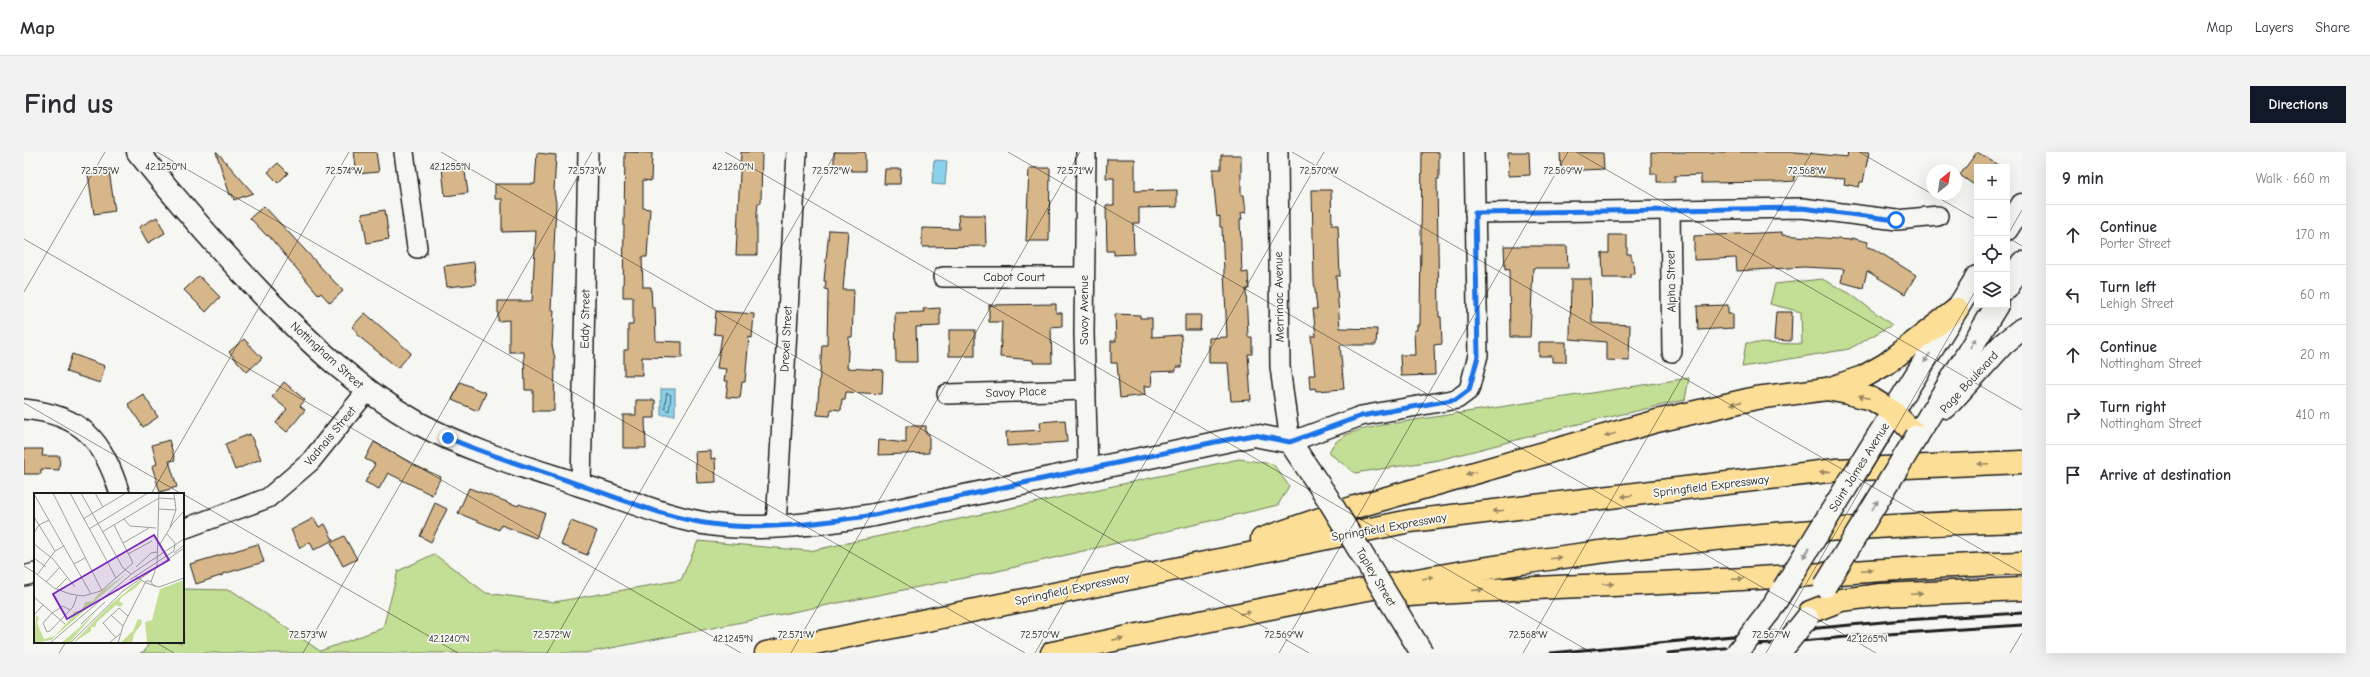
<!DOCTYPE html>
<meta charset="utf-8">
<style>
:root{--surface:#fff;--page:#f2f2f3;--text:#2b2b33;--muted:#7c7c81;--line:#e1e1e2;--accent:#111827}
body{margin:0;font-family:"Comic Neue",sans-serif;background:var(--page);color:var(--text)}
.controls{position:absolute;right:12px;top:12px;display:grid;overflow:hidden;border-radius:0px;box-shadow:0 4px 16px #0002}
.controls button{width:36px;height:36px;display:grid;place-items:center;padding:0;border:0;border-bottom:1px solid var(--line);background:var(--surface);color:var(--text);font:20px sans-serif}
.compass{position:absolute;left:1902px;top:12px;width:36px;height:36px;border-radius:50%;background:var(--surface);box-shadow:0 4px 16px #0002;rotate:30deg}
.stop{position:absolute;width:12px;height:12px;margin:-9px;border:3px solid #1a73e8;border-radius:50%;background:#fff}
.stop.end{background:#1a73e8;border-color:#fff;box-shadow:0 1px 4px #0008}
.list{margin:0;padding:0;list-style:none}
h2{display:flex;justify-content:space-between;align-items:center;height:52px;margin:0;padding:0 16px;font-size:17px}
h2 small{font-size:13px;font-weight:400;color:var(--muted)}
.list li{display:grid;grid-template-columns:26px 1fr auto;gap:12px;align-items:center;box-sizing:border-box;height:60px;padding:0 16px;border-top:1px solid var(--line)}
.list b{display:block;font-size:15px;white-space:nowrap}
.list p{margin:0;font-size:13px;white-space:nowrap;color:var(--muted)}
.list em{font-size:13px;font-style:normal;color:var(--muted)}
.icon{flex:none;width:22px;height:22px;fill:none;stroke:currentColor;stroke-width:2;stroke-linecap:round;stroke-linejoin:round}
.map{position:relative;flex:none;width:1998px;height:501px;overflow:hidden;border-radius:0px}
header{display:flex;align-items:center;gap:24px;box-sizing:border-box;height:56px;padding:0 20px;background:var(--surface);border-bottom:1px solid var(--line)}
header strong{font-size:19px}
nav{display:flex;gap:22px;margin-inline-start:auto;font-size:14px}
.intro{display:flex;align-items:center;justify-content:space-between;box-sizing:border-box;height:96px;padding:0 24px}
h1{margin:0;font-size:28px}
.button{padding:10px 18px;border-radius:0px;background:var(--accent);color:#fff;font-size:14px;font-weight:700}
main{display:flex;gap:24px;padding:0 24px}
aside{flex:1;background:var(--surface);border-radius:0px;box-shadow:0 4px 16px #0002}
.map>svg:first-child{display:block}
</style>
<header>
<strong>Map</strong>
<nav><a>Map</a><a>Layers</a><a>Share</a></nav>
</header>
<div class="intro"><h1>Find us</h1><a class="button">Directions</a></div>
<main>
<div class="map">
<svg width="1998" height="501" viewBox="0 0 1998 501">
<rect width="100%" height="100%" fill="#f6f6f2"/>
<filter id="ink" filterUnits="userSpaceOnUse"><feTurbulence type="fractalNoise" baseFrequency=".025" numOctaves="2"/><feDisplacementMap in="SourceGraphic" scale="8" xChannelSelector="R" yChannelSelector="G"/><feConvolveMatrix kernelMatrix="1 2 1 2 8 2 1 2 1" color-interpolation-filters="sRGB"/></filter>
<g filter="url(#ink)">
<!-- green -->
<g fill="#c3de95" stroke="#707d58">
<path d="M1798,127L1825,141L1868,173L1825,197L1718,215L1722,191L1778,192L1777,160L1746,152L1751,132Z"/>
<path d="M1665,226L1661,248L1550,273L1415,308L1331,321L1305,301C1312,280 1339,278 1358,273Z"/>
<path d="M1215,307L1249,312L1265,334L1254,353L970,420L562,501H116L121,499L125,490H159V437L207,438L296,499L359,476L374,419L410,402L462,441L530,450L657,428L674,389L786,399Z"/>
</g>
<!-- water -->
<g fill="#8ad1ec" stroke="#5e8999">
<path d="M910,8L923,9L921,33L908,32Z"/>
<rect x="637" y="237" width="14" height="26"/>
</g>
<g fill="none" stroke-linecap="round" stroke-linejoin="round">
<!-- shore -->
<path stroke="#48646f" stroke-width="1" d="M643,241L647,243L645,259L641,257Z"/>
</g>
<!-- building -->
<g fill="#d7b78a" stroke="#1c1c1c">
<path d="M192,0H193L229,41L210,48L208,42L206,43Z"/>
<path d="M330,0H352L355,20L333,22Z"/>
<path d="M601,0L628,1L627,29L619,28V56L626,57L623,105H618L619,135H627L628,156H631L632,189L658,190V206L618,205V223H600V198H604V173H609V145H599Z"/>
<path d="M717,0H738L737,51H734L733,61V103H712Z"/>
<path d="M810,0H841V19H827V17H819V14H810Z"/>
<path d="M1398,0H1415V27H1413L1415,165H1417L1418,192L1410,193L1411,223L1377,224L1376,203H1391L1390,178H1393V173H1396Z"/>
<path d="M1484,0H1505L1506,23L1485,24Z"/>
<path d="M1536,0L1579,1L1580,17L1537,19Z"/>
<path d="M1627,0H1772L1823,5L1824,0H1845L1839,30H1836L1835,35L1820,32L1821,27L1770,23L1771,29L1755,30L1677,31V23L1650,24L1651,30H1633V22H1627Z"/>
<path d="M1953,0L1977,15H1953V35L1936,23Z"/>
<path d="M513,1L532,3L530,40L532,51L530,96L527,158H530L528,193L531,207L530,259H509V238H501L500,200H485V168L474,169V149H508L512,79L478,80V47H471V32H511Z"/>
<path d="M1197,3H1217V43H1220L1222,60L1217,61L1218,67L1216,68L1218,121L1224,120L1225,137H1222L1224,185H1228V202H1224L1227,248L1207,249L1204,211H1185V186L1203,185L1198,75H1196V64L1193,65L1189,25V17H1197Z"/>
<path d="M1083,7H1111V39L1153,38V55L1115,56V71H1109L1110,102L1090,103V99H1083L1082,53H1090V26H1082Z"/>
<path d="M254,11L264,21L254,31L244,20Z"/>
<path d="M440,13L444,41L421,44L418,16Z"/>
<path d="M1005,16H1026L1025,89H1002Z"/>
<path d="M861,17H877L876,32H860Z"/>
<path d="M85,19L91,59L70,62L64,22Z"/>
<path d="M1288,38H1307L1308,73H1314L1316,124H1312L1316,176L1353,177L1352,193H1316L1320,237L1292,239L1291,236L1286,237L1285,223H1291L1287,184H1292L1289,157H1293L1290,129Z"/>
<path d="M240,54L319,139L306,151L297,141L295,143L244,83L243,84L226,66Z"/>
<path d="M361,58L365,87L343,91L338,62Z"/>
<path d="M934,63H961L962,94L898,95V76L935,77Z"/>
<path d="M133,65L141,81L124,91L115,75Z"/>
<path d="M805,78L824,79L819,138H830L828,185H825L823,216L859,218L858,242L822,240L821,247H818L817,258L807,257L806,264L793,263L798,193H803L804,138L801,137L802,129H800Z"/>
<path d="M1758,80V83L1827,88V86L1844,90L1843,95L1850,97L1892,123L1881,142L1843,119L1839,136L1817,130L1820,117L1780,115L1713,119L1712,106L1670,108V84Z"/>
<path d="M1585,83H1603V102H1607V108H1609L1610,122H1606V126H1579L1578,101H1585Z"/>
<path d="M1480,94H1543L1544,116H1509L1506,185H1486L1485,117L1481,118Z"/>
<path d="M450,110L452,132L423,135L420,114Z"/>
<path d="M175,124L196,145L182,160L160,138Z"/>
<path d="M1547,127H1567L1568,171L1606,173L1605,209L1582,208V190L1546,187Z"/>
<path d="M1032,152V161H1038V174L1027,175L1028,211H1009V208L976,205L978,170H965V153Z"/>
<path d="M1704,153V162H1709V176L1674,178L1673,154Z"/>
<path d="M916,156V174L892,175L893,210H872L871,161L900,160L899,157Z"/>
<path d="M692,159L730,162L728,186L725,185L721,230H718L716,246L702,245L704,229H700L702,217L693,216L698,183L690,182Z"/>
<path d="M1752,160H1768L1767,189L1750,188Z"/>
<path d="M341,161L387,201L374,216L332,182L334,180L328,175Z"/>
<path d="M1091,162L1116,163V166H1128V185L1157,183L1158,215H1152V219L1127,220L1128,234H1120L1121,243L1096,246L1093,211H1087V189H1092Z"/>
<path d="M1161,163H1177L1176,178H1161Z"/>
<rect x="925" y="178" width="26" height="26"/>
<path d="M220,187L238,206L223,220L205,200Z"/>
<path d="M1515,190H1542V210H1528V204H1515Z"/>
<path d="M48,202L81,214L76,231L42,220Z"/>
<path d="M260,230L281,248L276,254L281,258L263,280L252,271L263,257L248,245Z"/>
<path d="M436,230L462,241L454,259L428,248Z"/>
<path d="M119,242L134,265L119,275L104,252Z"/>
<path d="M612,248H631V266H621L622,296H599V263H612Z"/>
<path d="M1041,268L1043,290L983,294L982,280L1017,278L1016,270Z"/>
<path d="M882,274H902V282H905V301L854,303L855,288L882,291Z"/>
<path d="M226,282L237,307L211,318L201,292Z"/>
<path d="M145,288L151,308L145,309L153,335L136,340L128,314L133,312L128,293Z"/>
<path d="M350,290L390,313L417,325L408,343L364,321L355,337L341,330L351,312L341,307Z"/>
<path d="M0,297H19L18,304H36L35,318L17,317V322H0Z"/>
<path d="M687,299V307L691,306L692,330L673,331L671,300Z"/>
<path d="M445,336L494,354L495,352L521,361L512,386L477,373L475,378L434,361Z"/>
<path d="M411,351L423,357L407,390L396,384Z"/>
<path d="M290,366L295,375L301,372L309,388L290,398L286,390L276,396L267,378Z"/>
<path d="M547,369L573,379L563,403L537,393Z"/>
<path d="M320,384L333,407L319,414L307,391Z"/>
<path d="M234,392L240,410L199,422V423L172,432L166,412Z"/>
</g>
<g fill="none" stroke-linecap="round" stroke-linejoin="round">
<defs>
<g id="street">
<path d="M380,0L393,96"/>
<path d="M1062,0L1060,181L1064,317"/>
<path d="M1254,0L1256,215L1266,290L1337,264L1433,247L1445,238L1454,203L1450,0"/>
<path d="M1646,59L1648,200"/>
<path d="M1451,61L1778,56L1873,68L1914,64"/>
<path d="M919,125H1060"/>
<path d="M923,242L1062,238"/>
<path d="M0,257C59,263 79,288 96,342"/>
<path d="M557,333L564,0"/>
<path d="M752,374L773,0"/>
<path d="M159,377L244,346L286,310L343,239"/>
<path d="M0,424L11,421"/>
</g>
<g id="secondary">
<path d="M114,0C154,50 196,98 240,144C287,192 334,237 394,271C445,299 501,315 556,333C599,346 640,365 685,372C739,380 796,371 850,363L1230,283L1266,290L1303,345"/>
<path d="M1983,77L1998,53"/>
<path d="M1983,136L1998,111"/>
<path d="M1922,255L1979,192L1998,177"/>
<path d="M1854,284L1953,125"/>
<path d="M1893,284L1973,153"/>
<path d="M1745,460L1760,436"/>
</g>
<g id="highway">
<path d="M1804,237L1839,225L1862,212L1933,157"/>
<path d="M1238,387L1331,355L1633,269L1732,246L1803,237L1824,241L1848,247L1869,260L1893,284"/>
<path d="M1372,444C1481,435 1590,434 1699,428C1799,423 1898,414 1998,411"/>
<path d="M1786,460L1817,448L1857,443L1998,437"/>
<path d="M742,501L1386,369L1812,318L1998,310"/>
<path d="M1028,501C1191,467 1353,432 1517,408C1676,385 1837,373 1998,369"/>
</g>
</defs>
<!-- street casing -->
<use href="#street" stroke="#1c1c1c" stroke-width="22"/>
<!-- secondary casing -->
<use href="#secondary" stroke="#1c1c1c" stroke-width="25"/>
<!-- highway casing -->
<use href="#highway" stroke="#1c1c1c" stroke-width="25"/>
<!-- street -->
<use href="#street" stroke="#f6f6f2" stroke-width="19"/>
<!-- secondary -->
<use href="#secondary" stroke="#f6f6f2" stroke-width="22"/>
<!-- highway -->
<use href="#highway" stroke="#fcde96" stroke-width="22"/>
<!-- rail -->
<g stroke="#1c1c1c" stroke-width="3">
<path d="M1527,501L1880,468L1998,461"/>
<path d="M1644,501L1834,484L1998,473"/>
</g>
<defs>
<g id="secondary-bridge">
<path d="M1303,345L1398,501"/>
<path d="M1801,434L1893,284"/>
<path d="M1760,436L1854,284"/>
<path d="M1713,501L1745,460"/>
<path d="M1755,501L1783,466"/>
</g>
</defs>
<!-- secondary-bridge casing -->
<use href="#secondary-bridge" stroke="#1c1c1c" stroke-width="25" stroke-linecap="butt"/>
<!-- secondary-bridge -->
<use href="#secondary-bridge" stroke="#f6f6f2" stroke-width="22"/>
</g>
<!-- one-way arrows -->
<defs><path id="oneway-solid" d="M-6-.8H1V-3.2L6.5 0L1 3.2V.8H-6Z"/></defs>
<g fill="#949492">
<use href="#oneway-solid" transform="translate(1949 191) rotate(-59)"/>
<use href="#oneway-solid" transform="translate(1903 206) rotate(122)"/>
<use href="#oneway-solid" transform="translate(1851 353) rotate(-58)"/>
<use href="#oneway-solid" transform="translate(1782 401) rotate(122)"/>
</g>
<g fill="#97875f">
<use href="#oneway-solid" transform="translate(1840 245) rotate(-165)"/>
<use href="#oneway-solid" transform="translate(1712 251) rotate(167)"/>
<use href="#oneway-solid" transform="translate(1586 283) rotate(163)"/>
<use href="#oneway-solid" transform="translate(1959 312) rotate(178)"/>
<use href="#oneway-solid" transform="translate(1801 320) rotate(173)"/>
<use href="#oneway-solid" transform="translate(1447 321) rotate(165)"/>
<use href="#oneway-solid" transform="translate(1603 344) rotate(173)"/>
<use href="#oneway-solid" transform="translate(1474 359) rotate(173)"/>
<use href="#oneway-solid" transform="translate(1532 406) rotate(-7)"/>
<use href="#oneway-solid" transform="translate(1843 418) rotate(-3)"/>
<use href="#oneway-solid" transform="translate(1404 426) rotate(-10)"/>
<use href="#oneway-solid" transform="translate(1714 427) rotate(-4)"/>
<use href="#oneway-solid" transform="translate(1584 432) rotate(-2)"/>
<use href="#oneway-solid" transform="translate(1454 438) rotate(-5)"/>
<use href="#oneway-solid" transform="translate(1893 442) rotate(-2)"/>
<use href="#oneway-solid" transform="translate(1221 461) rotate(-11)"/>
<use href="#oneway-solid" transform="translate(1094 487) rotate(-12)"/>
</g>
</g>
<g fill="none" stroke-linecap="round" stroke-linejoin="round" filter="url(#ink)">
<!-- route -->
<path stroke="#1a73e8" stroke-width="5" d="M424,286C469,305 514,318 559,334C601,348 643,366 687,372C741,379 796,371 850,363L1191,290L1230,283L1266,290L1337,264L1433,247L1445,238L1454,204L1451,61L1778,56L1872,68"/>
</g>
<!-- ticks -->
<path fill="none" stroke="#1c1c1c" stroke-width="1" stroke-opacity="0.45" d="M133,0L1001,501M417,0L1285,501M701,0L1568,501M984,0L1852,501M1268,0L1998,421M1552,0L1998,258M1835,0L1908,42M1908,42L1953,68M1983,84L1998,58M1983,85L1998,94M0,87L717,501M0,140L81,0M0,251L158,342M127,342L325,0M159,342L434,501M0,414L11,421M131,490L150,501M35,501L42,490M279,501L568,0M523,501L812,0M767,501L1056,0M1011,501L1300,0M1255,501L1544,0M1499,501L1788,0M1742,501L1953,136M1986,501L1998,481"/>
<g text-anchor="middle" stroke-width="3.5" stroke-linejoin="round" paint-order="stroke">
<!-- street labels -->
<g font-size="12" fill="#1c1c1c" stroke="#f6f6f2">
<text x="990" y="129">Cabot Court</text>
<text transform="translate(1647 129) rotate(-91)" y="4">Alpha Street</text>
<text transform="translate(1255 145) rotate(-91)" y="4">Merrimac Avenue</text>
<text transform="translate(1060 158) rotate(-90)" y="4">Savoy Avenue</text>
<text transform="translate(561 167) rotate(-89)" y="4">Eddy Street</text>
<text transform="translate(762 187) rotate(-87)" y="4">Drexel Street</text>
<text transform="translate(303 203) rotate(42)" y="4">Nottingham Street</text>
<text transform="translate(1945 230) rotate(-47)" y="4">Page Boulevard</text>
<text transform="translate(992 240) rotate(-2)" y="4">Savoy Place</text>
<text transform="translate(306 284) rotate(-50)" y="4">Vadnais Street</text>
<text transform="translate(1835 315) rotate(-58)" y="4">Saint James Avenue</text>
<text transform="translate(1687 334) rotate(-7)" y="4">Springfield Expressway</text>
<text transform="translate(1365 375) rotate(-10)" y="4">Springfield Expressway</text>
<text transform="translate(1352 425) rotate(59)" y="4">Tapley Street</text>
<text transform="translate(1048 437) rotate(-12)" y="4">Springfield Expressway</text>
</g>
</g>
<!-- overview -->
<g transform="translate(10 341)">
<rect width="150" height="150" fill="#f6f6f2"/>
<path d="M93,80L17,147L0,150L2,122L5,125L3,130L10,146L21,143L39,123V119L48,117L51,109L59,108L64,101ZM106,87L108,88L101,95L88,104L85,108L89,111L86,114L82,112L63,129L61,134H57V138L39,150L75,113ZM150,87V150H113L111,129L118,127L126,96ZM62,119L35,150H27L45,135ZM104,126L108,127L107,132L100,141L98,150H86L99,138Z" fill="#c3de95"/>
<path fill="none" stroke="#9f9f9c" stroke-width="1" d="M19,0L68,98M36,0L82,85M47,0L89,75L97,81M61,0L69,14M0,1L57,101M125,16L142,17M0,24L21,58M49,26L92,0M90,26L96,33L122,35M139,30L150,18M136,34L142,17L140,0M55,36L114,0M68,39L125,5L141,6M0,40L5,32L15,27M89,50L115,35M0,51L19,66L41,94M125,53L139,30M140,60L150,52M94,61L118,48M0,65L12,74M40,71L51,65M102,74L117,60L123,59M0,79L20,95L36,101L49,103L67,98L99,70L80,32M3,82L21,58L30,53M101,83L112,90M96,87L140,58L141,50L132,40M12,89L26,74M117,89L123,72L125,0M112,90L125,94L150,85M22,96L34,84M0,104L31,131M36,117L29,113L18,120L9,130L13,139L16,138L39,114L43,103M0,122L9,112M77,122L89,133M47,131L71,109M82,145L69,130L85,115L94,123M16,150L100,79L150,46M36,150L89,98L150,55M75,150L86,141M84,150L89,133L112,88H116L121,94"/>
<path fill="#7b2cbf" fill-opacity="0.15" stroke="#7b2cbf" stroke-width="2" d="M120,42L135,67L33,126L19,101Z"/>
<rect width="150" height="150" fill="none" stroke="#1c1c1c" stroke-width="2"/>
</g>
<g font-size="10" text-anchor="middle" fill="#1c1c1c" stroke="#f6f6f2" stroke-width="3.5" stroke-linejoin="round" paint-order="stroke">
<text x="142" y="18">42.1250°N</text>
<text x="426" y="18">42.1255°N</text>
<text x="709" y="18">42.1260°N</text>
<text x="76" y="22">72.575°W</text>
<text x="320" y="22">72.574°W</text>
<text x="563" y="22">72.573°W</text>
<text x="807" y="22">72.572°W</text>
<text x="1051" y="22">72.571°W</text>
<text x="1295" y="22">72.570°W</text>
<text x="1539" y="22">72.569°W</text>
<text x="1783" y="22">72.568°W</text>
<text x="284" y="486">72.573°W</text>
<text x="528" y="486">72.572°W</text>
<text x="772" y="486">72.571°W</text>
<text x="1016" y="486">72.570°W</text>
<text x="1260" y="486">72.569°W</text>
<text x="1504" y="486">72.568°W</text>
<text x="1747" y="486">72.567°W</text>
<text x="425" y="490">42.1240°N</text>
<text x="709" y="490">42.1245°N</text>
<text x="1843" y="490">42.1265°N</text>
</g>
</svg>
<div class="controls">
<button>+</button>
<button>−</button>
<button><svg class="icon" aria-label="locate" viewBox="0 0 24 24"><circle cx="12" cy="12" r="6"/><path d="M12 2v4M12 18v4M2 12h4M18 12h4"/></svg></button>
<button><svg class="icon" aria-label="layers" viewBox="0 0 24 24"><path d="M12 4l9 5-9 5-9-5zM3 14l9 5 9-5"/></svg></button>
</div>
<svg class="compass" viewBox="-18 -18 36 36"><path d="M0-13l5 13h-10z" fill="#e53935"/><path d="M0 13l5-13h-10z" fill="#7c7c81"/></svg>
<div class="stop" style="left:1872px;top:68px"></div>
<div class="stop end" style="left:424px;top:286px"></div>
</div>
<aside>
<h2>9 min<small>Walk · 660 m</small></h2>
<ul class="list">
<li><svg class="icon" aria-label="ahead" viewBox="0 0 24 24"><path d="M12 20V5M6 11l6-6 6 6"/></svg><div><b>Continue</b><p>Porter Street</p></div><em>170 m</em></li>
<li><svg class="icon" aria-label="left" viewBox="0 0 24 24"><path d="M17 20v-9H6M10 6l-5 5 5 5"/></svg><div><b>Turn left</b><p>Lehigh Street</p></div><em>60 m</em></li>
<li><svg class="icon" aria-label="ahead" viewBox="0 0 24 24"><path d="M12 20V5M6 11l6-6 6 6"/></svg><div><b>Continue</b><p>Nottingham Street</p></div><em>20 m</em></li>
<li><svg class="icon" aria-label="right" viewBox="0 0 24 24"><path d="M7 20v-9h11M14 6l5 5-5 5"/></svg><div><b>Turn right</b><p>Nottingham Street</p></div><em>410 m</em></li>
<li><svg class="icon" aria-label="arrive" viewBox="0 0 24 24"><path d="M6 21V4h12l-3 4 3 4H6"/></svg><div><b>Arrive at destination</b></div></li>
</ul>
</aside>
</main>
